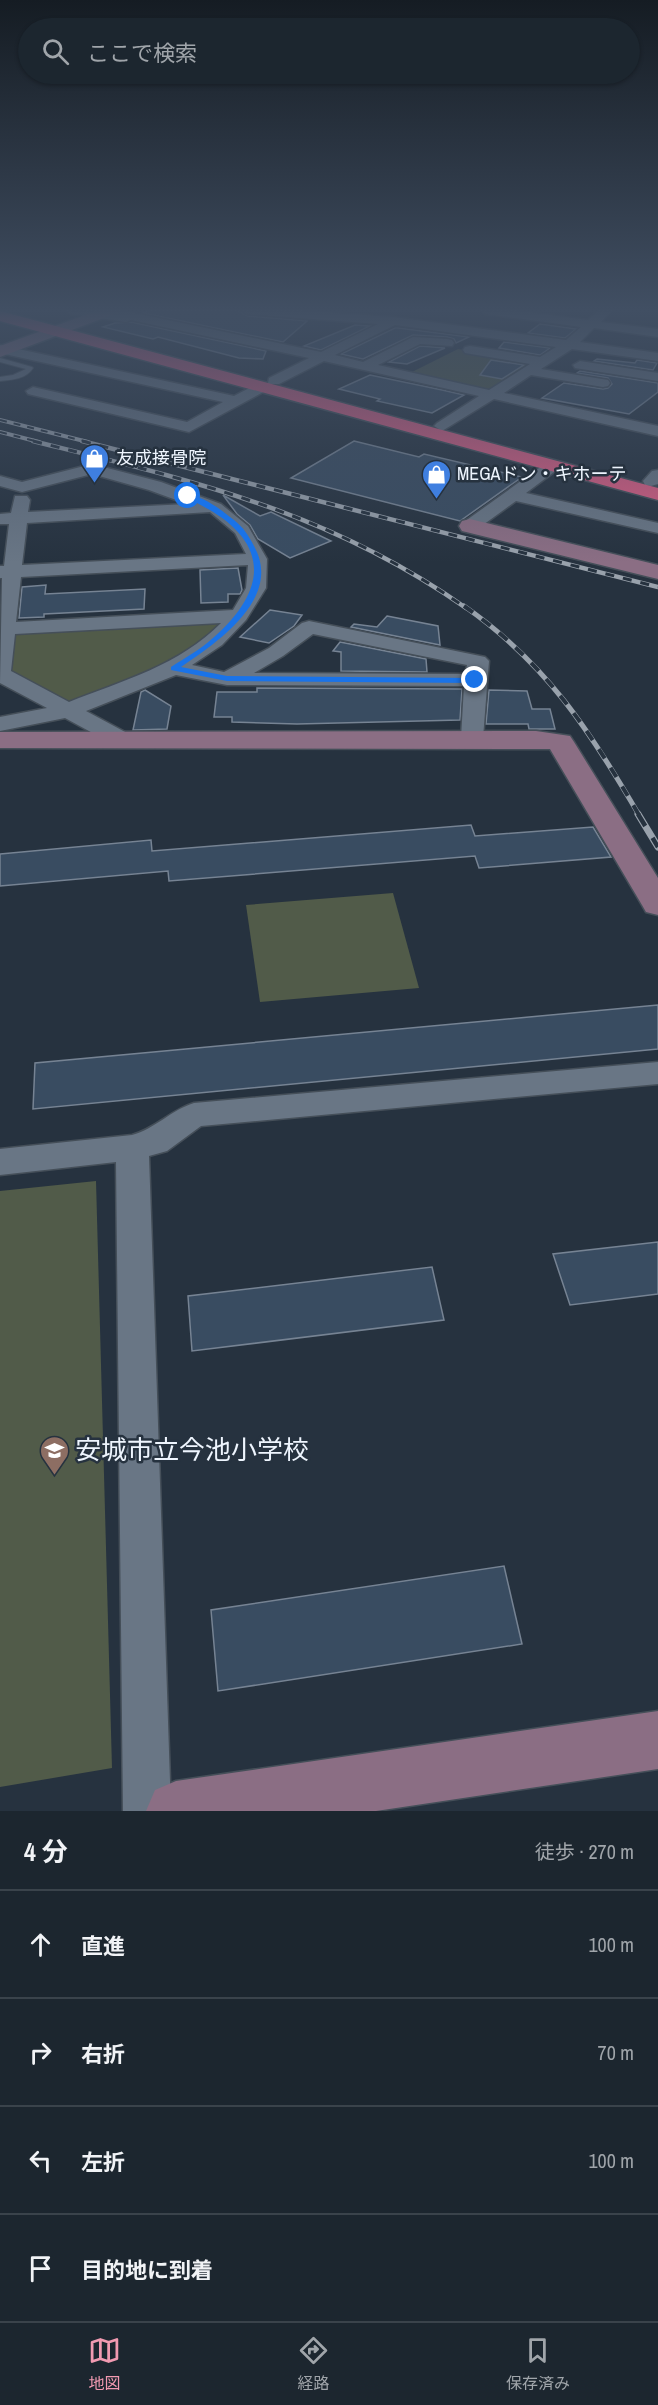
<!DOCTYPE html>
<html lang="ja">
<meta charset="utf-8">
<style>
:root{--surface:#1c262f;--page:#29323b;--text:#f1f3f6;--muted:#a0a5aa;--line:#3a434b;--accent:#f19ab1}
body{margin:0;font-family:"Archivo Narrow","Noto Sans JP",sans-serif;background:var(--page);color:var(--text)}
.stop{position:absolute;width:18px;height:18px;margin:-14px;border:4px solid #1a73e8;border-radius:50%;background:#fff}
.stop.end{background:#1a73e8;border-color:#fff;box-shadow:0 2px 6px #0008}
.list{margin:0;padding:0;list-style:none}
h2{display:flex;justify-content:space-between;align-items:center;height:78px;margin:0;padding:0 24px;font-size:26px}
h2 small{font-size:20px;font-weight:400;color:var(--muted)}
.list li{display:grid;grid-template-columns:39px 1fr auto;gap:18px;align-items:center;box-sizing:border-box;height:108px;padding:0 24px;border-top:2px solid var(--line)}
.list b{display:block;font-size:22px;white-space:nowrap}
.list em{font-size:20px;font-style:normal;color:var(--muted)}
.icon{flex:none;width:33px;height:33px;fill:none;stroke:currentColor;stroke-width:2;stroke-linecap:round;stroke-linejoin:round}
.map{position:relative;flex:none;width:658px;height:1811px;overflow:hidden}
.search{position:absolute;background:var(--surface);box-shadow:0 2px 4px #0004;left:18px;right:18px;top:18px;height:66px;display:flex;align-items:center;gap:15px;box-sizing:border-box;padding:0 21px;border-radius:33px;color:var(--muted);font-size:22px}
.sheet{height:510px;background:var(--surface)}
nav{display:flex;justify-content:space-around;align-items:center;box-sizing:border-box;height:84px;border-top:2px solid var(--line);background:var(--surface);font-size:16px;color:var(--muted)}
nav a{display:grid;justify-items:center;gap:3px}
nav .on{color:var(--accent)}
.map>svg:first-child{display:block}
</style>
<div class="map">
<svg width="658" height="1811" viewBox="0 0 658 1811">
<rect width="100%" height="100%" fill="#26323f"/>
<!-- green -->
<g fill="#515b49">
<path d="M458,349L532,361L535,364L491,391L412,372Z"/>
<path d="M219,619L224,623L183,658L77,702H66L10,671L13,633Z"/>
<path d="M393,893L419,988L260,1002L246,905Z"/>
<path d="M96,1181L112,1768L0,1787V1191Z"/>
</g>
<!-- building -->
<g fill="#394c61" stroke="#768393" stroke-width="1.5">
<path d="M151,310L239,311L247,316L307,321L283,342L143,313Z"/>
<path d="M131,322L266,351L263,359L239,358L158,337L153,339L103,327L115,323Z"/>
<path d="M540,324L576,329L565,338L528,333Z"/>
<path d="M355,325L370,326L321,350L304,346Z"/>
<path d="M395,328H398L469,337L456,343L454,339L447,337L413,335L363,359L341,354Z"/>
<path d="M504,342L550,348L540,355L499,348Z"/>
<path d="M420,346L445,348L407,364L389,362Z"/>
<path d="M597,359L635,363L637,360L657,363L653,370L594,361Z"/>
<path d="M491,360L524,365L502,379L480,375Z"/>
<path d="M580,371L658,383V392L629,414L542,398L564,383L603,389L608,388L612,384L608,378L577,373Z"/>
<path d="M370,375L442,390L464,395L432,413L377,401L380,399L339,389Z"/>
<path d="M354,441L419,457L424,454L522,477L460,521L291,478Z"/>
<path d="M223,495L260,516L271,512L331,541L290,558L258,539L250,525L237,514Z"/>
<path d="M238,568L242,590L240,594H228V602L201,603L200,570Z"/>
<path d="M46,585L45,594L145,589L144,609L44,614V617L19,618L22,587Z"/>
<path d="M270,610L302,615L294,626L269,643L240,637Z"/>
<path d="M387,616L438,626L440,645L351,627L354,624L377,627Z"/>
<path d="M340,642L426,659L427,672L341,671V652L333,651Z"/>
<path d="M257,688L462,689L460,720L297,724L232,722V717H214L217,692H257Z"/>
<path d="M145,690L171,706L167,729L133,730L141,692Z"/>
<path d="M489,690L527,691L532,709H550L555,729H529L528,724H486Z"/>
<path d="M471,825L475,836L593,827L611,857L479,868L475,856L169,881L168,871L0,886V854L151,840L152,851Z"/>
<path d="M658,1005V1049L33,1109L35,1063Z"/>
<path d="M658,1242V1294L570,1305L553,1254Z"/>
<path d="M432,1267L444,1320L192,1351L188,1296Z"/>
<path d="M504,1566L522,1644L218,1691L211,1610Z"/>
</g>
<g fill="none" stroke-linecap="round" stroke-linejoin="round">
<defs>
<path id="lane" d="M0,358L32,367L33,368C26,379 12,380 0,381V377L13,375L26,369L0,362Z"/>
<g id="street">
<path d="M65,310H120L321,352L378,324L247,314L241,310H293L393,317L566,340L581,327L486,314L480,310H512L588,320L599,310H612L601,322L658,329V337L594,328L580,342L658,353V361L572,349L541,369L608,380L610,383L608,386L603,387L531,375L504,393L658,426V436L494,399L442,431L434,426L437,423L479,396L324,361L279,384H270L269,389L189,432L28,394L26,391L33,387L187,422L223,402L0,353V345L234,396L259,383H268L269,378L309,358L131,320L126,322L71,314ZM395,325L556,347L540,357L470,346L465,347L463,350L465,353L530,364L489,390L378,365L420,344L452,346L454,343L452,340L447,339L413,337L363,362L335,355Z"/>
<path d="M580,361L658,373V381L575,368L573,365Z"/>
<path d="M552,461L560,466L558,469L526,493L658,523V533L516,501L476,530H464L461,526L464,522L546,463Z"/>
<path d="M92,464L161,482L221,504L248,526L267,559L266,588L246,620L222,645L192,665L224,672L269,648L302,623L309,621L485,657L489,661L483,738L480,743L472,745L464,743L461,738L464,686L227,685L176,675L86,711L127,733L130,738L127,743L119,745L111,743L65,718L0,731V717L47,708L0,683L2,578H0V566H4L9,524H0V514L11,513L15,496H27L30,500L28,512L187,504L149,490L92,474L22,492L0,486V476L22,482ZM210,512L235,533L246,554L22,565L27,523ZM248,565L246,588L233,610L16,622L21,577ZM221,623C180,665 122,681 69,702L11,671L15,634ZM313,634L467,665L465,674L254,673L283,656Z"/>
<path d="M658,470V484L651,486L645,485L643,481L652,471Z"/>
<path d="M658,1062V1084L201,1126L167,1151L149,1156L171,1811H123L116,1162L0,1175V1149L132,1135C155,1129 171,1110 194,1103Z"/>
</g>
<g id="secondary">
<path d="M99,310H120L117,313L0,357V346Z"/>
<path d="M470,519L658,565V579L462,531L459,526L462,521Z"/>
<path d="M536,731L570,736L574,742L658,878V915L646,912L642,905L550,749L0,748V732Z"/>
<path d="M658,1711V1769L376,1811H146L155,1790L176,1781Z"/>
</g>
<path id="highway" d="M0,311L658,488V500L0,321Z"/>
</defs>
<!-- lane casing -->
<use href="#lane" stroke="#454f59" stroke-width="2"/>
<!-- street casing -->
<use href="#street" stroke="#454f59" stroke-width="3"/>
<!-- secondary casing -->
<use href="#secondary" stroke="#454f59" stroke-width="3"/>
<!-- highway casing -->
<use href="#highway" stroke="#454f59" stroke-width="3"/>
<!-- lane -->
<use href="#lane" fill="#697685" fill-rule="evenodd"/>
<!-- street -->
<use href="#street" fill="#697685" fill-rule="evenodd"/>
<!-- secondary -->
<use href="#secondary" fill="#8b6e84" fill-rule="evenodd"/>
<!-- highway -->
<use href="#highway" fill="#db5d83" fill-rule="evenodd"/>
<defs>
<g id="rail-far3">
<path d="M0,420L88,442"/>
<path d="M0,432L39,442"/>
</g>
<g id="rail-far2">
<path d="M33,441C193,481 328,511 466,608"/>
<path d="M82,441L658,587"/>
</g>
<path id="rail-far1" d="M464,606C546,663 590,731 639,815"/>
<path id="rail" d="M638,814L658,847"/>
</defs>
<!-- rail-far3 casing -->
<use href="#rail-far3" stroke="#99a2ac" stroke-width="4"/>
<!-- rail-far2 casing -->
<use href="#rail-far2" stroke="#99a2ac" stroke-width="4.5"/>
<!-- rail-far1 casing -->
<use href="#rail-far1" stroke="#99a2ac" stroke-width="5"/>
<!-- rail casing -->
<use href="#rail" stroke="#99a2ac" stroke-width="7"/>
<!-- rail-far3 -->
<use href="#rail-far3" stroke="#26323f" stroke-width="2" stroke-dasharray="7" stroke-linecap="butt"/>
<!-- rail-far2 -->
<use href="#rail-far2" stroke="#26323f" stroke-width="3" stroke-dasharray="9" stroke-linecap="butt"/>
<!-- rail-far1 -->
<use href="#rail-far1" stroke="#26323f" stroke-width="4" stroke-dasharray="11" stroke-linecap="butt"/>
<!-- rail -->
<use href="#rail" stroke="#26323f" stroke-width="4.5" stroke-dasharray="14" stroke-linecap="butt"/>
</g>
<!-- sky -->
<linearGradient id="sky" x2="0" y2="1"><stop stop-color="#151c23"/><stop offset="0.55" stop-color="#414f63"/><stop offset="1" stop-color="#414f63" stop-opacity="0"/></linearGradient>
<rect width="658" height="563" fill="url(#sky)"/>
<!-- route -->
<path fill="#1a73e8" d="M186,495C203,495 221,510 234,520C244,528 248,535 254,546C283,598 218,642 181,667L227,676L475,678L479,680L475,683L227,681L171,670V667C185,658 201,649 213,638C279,580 262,531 186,498Z"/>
<!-- icons -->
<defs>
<symbol id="shop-pin" viewBox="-11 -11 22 30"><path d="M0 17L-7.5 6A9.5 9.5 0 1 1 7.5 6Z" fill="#3f7fe0" stroke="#26323f"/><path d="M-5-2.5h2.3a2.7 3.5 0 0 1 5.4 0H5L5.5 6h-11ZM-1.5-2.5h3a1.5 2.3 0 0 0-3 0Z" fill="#fff"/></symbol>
<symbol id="school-pin" viewBox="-11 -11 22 30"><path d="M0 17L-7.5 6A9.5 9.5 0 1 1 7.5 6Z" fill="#8d6e63" stroke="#26323f"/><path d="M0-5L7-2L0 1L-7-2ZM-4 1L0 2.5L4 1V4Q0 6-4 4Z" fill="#fff"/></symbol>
</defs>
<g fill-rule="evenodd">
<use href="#shop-pin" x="78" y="442" width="33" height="45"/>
<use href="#shop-pin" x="420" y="458" width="33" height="45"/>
<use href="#school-pin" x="38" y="1434" width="33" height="45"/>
</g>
<g text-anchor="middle" stroke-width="5" stroke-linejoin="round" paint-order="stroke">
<!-- far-poi labels -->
<g font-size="18" fill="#eef5fe" stroke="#26323f" text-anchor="start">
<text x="116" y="464">友成接骨院</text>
<text x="457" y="480">MEGAドン・キホーテ</text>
</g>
<!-- near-poi labels -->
<g font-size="26" fill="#eef5fe" stroke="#26323f" text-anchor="start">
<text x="75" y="1459">安城市立今池小学校</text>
</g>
</g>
</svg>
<div class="stop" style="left:188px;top:496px"></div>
<div class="stop end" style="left:475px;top:680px"></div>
<div class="search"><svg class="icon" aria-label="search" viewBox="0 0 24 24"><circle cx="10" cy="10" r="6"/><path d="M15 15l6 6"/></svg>ここで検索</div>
</div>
<section class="sheet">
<h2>4 分<small>徒歩 · 270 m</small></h2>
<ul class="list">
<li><svg class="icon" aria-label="ahead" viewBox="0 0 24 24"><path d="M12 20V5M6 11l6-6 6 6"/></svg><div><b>直進</b></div><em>100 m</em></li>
<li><svg class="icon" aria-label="right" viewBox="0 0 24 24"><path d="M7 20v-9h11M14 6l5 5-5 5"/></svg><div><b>右折</b></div><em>70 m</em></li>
<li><svg class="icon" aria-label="left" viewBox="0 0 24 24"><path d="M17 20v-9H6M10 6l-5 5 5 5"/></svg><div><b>左折</b></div><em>100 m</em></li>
<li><svg class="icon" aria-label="arrive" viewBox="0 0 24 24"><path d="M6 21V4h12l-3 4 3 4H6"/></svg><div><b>目的地に到着</b></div></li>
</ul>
</section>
<nav>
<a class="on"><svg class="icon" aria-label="map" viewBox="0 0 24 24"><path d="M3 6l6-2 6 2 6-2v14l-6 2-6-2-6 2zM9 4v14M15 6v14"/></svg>地図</a>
<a><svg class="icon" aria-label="directions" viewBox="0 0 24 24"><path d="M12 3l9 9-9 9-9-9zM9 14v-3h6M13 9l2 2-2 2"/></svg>経路</a>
<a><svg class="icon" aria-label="saved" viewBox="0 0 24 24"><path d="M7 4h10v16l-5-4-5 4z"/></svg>保存済み</a>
</nav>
